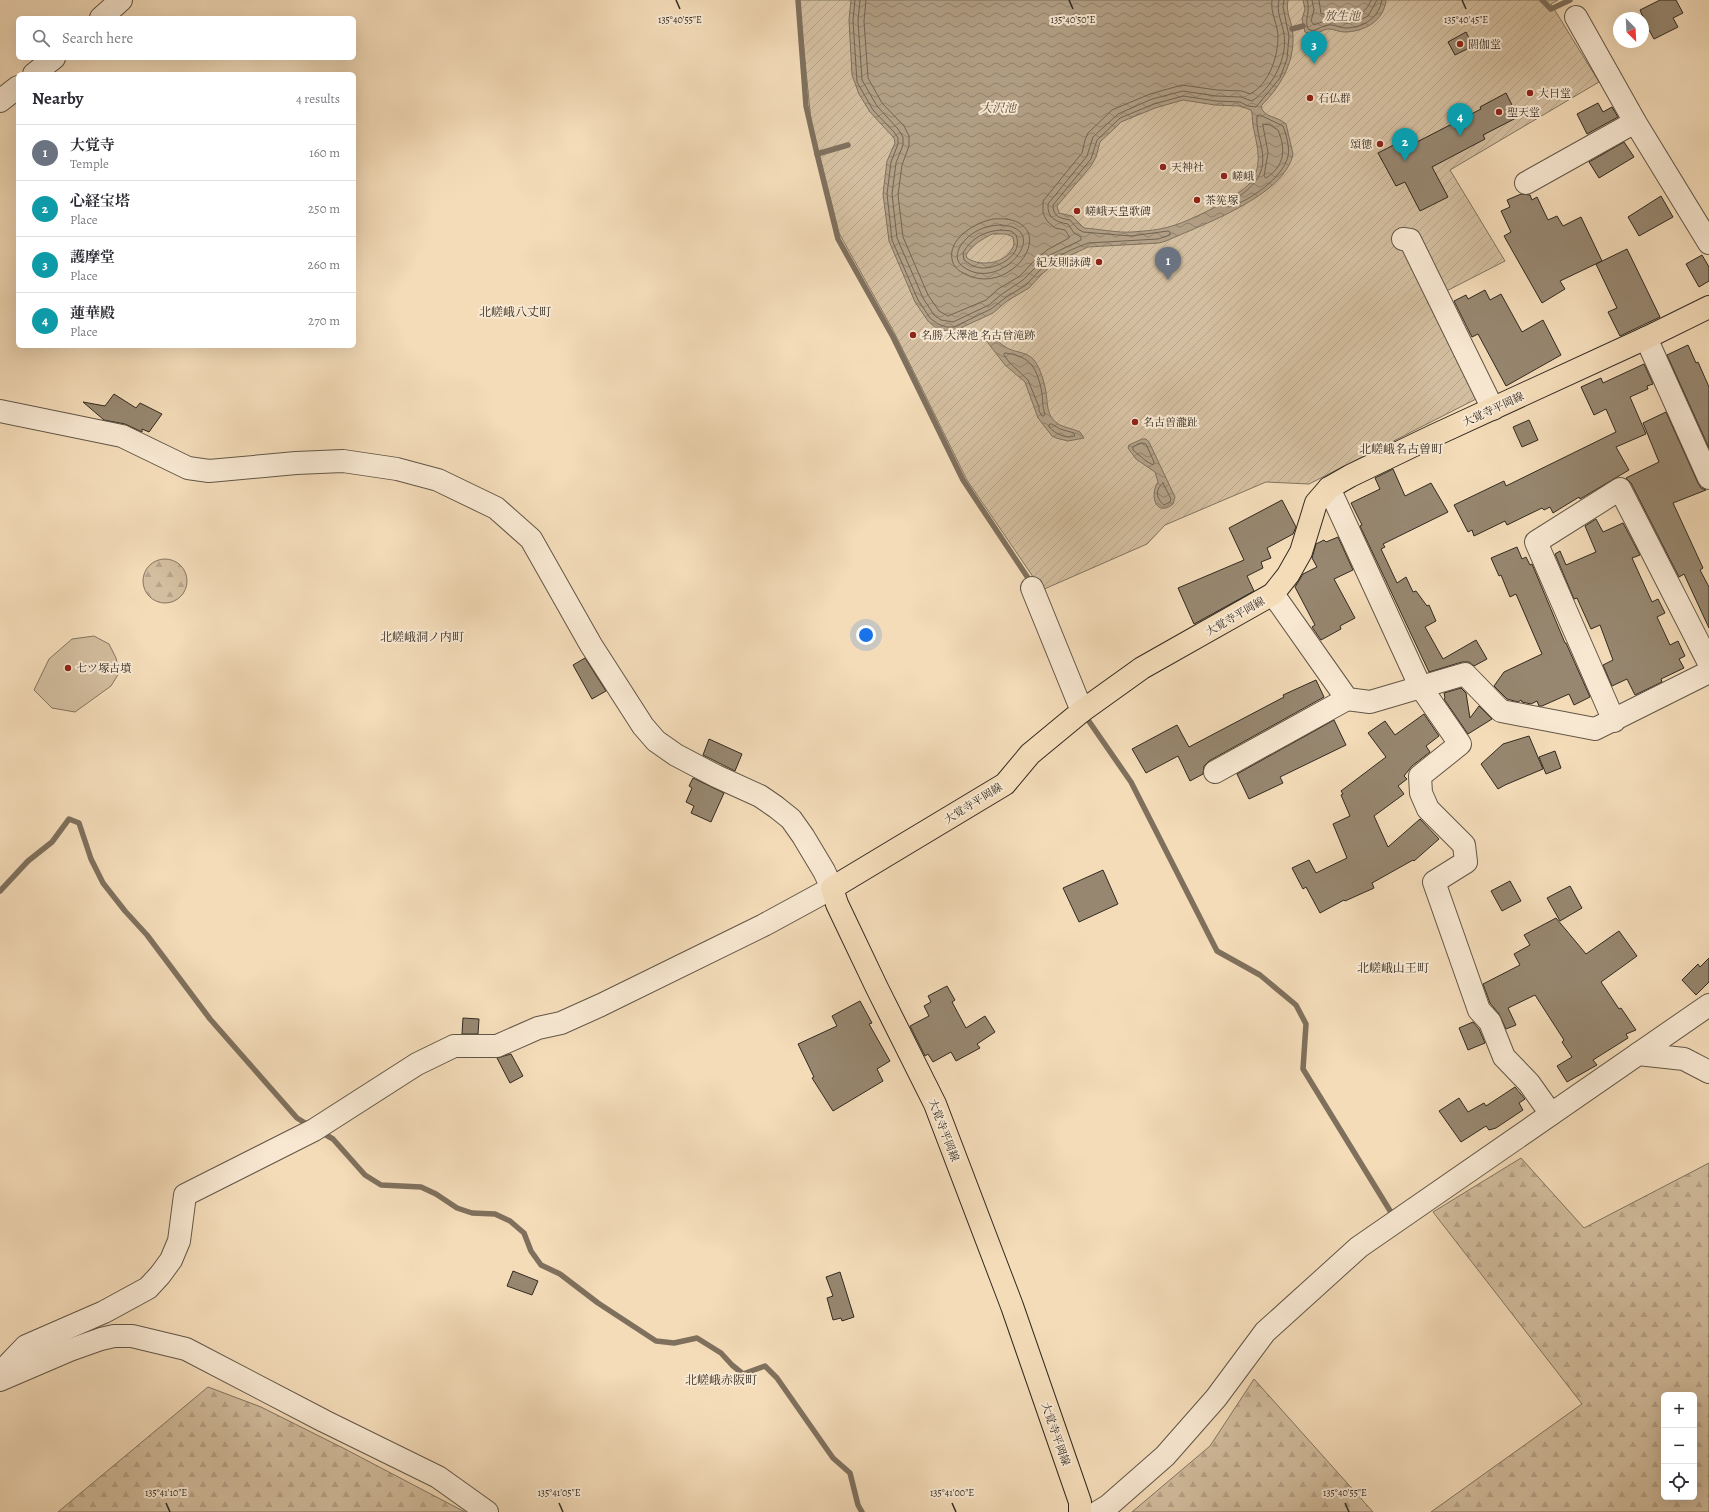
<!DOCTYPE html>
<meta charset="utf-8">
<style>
:root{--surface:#fff;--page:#f7f7f7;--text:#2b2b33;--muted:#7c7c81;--line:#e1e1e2;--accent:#111827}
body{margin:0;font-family:Alegreya,"Noto Serif JP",serif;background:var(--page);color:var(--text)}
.controls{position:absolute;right:12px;bottom:12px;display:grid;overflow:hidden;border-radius:6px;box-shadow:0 4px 16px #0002}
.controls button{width:36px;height:36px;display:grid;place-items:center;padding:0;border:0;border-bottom:1px solid var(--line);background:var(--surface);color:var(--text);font:20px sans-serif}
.compass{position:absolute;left:1613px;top:12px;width:36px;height:36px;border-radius:50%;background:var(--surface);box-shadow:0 4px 16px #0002;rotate:156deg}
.you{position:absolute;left:866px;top:635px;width:14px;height:14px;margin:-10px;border:3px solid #fff;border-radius:50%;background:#1a73e8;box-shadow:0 0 0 6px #1a73e833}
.badge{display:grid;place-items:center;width:26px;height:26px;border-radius:50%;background:var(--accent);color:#fff;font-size:13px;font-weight:700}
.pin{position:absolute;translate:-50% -33px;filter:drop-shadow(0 1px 2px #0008)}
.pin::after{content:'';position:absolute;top:21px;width:14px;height:12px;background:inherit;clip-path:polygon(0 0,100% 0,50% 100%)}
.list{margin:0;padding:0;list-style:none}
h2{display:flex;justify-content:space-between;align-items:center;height:52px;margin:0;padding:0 16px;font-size:17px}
h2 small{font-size:13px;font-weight:400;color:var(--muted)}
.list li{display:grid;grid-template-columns:26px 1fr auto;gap:12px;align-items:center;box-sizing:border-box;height:56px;padding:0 16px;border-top:1px solid var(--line)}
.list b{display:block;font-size:15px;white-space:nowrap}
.list p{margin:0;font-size:13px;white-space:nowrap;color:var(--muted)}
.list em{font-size:13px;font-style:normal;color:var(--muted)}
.icon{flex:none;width:22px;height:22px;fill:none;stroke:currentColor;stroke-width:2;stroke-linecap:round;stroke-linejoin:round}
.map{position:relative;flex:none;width:1709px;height:1512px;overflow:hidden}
.search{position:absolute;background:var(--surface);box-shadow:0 4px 16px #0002;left:16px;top:16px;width:340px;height:44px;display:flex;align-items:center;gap:10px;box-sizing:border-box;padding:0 14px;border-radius:6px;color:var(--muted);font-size:15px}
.panel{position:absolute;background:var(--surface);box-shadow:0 4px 16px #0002;left:16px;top:72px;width:340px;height:276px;border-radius:6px}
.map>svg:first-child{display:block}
</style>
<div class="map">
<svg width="1709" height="1512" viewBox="0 0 1709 1512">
<defs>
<pattern id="forest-firs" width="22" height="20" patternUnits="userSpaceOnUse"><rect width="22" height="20" fill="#d3be9f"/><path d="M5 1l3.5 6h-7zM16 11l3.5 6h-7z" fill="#b6a389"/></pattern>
<pattern id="garden-furrows" width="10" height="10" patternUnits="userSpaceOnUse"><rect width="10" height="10" fill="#d3be9f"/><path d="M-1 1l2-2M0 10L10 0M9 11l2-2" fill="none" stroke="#b6a389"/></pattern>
<pattern id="water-waves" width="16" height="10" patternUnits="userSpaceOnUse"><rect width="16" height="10" fill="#b29f85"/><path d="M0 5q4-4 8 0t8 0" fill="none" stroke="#91826c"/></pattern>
</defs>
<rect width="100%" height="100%" fill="#f4dcb9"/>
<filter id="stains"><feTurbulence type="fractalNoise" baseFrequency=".005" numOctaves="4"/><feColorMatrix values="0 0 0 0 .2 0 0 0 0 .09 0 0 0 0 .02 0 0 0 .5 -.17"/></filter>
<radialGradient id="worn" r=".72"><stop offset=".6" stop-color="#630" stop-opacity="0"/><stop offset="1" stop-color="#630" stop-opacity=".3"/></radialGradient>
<!-- grass -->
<path fill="#d3be9f" stroke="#827460" d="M94,636L109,644L116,658L119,673L111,686L75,712L52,708L34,690L49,659L72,639Z"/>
<!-- forest -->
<g fill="url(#forest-firs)" stroke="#827460" fill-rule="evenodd">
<circle cx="165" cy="581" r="22"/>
<path d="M1521,1158L1584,1228L1709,1163V1512H1431L1582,1404L1433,1212ZM1664,1395H1694V1497H1664Z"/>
<path d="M1254,1379L1373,1512H1132L1210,1446Z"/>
<path d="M208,1387L261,1407L345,1449L465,1512H58Z"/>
</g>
<!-- garden -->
<path fill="url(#garden-furrows)" stroke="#827460" d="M799,0H1558L1551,4L1599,82L1450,170L1505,261L1427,301L1480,397L1309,484L1266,482L1165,525L1147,544L1042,590L967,480L894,332L839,233L811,121Z"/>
<!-- water -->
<g fill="url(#water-waves)" stroke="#7f705d" fill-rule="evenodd">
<path d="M851,0H1288C1285,13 1293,23 1293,36C1294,64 1280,87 1261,106C1263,118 1278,116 1286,124L1293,154C1285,196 1201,225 1166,241L1159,243L1088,247L1056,262L1042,274L1029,288L1007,301L993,313L954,331H946L936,328L928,321L915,302L889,241L883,194L887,161L895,143L894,138L870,112L859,94L852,75L849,20ZM1183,100L1215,105L1239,106L1251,110C1253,115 1252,120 1253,125C1256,143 1263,161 1253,179C1244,195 1190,221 1172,226C1160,230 1145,231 1132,232C1117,233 1099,229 1084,228L1072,216L1059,213L1057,206L1091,166L1096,157L1100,142L1116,127L1121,122L1155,108ZM992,234H1006L1013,237L1014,244C1009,263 982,268 967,258L966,255C973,244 981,240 992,234Z"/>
<path d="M1303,0H1386C1384,21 1364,32 1344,32C1339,32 1334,29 1329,29C1324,29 1318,33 1314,35L1305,32L1302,19L1305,9Z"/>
<path d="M992,335C997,340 1002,346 1009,349C1018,353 1027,352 1034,360C1041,369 1044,382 1046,392C1048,405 1046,417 1060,425C1066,428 1074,429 1080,432L1084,438L1068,441L1056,438L1052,436L1038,418L1025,382L1005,365L985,339Z"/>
<path d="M1142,439H1146L1149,442L1175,497L1173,504C1156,518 1149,495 1158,482L1155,472L1136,459L1128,448L1129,445Z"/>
</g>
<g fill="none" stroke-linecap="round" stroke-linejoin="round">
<!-- shore -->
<g stroke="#726452" stroke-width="1">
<path d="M855,0L853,20L857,82L873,110L894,132L898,138V144L891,162L887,194L892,240L918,300L930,318L938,324L946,327H954L991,309L1005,298L1026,285L1039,271L1053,259L1073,249L1088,243L1158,239L1170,235V232L1168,231L1131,236L1083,232L1078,229L1070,220C1060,218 1053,217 1053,205L1091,159L1097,140L1120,118L1154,104L1183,96L1216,101L1240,102L1248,106L1256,107L1280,78L1287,59L1289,36L1283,7L1284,0"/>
<path d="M860,0L858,21L862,80L877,106L898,129L903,137V145L896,163L892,194L897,238L923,298L934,315L941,320L953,322L989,305L1002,294L1023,280L1036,267L1050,255L1081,240V237L1074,233L1068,224C1056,222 1047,218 1048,204L1087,156L1093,137L1118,114L1152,99L1183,91L1216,96L1241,97L1252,101C1272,88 1288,58 1284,34C1282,22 1276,12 1279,0"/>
<path d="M866,0L864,21L868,78L882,103L904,126L909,136V146L902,165L898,195L903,237L928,295L939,311L948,316L986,300L998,289L1020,276L1032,263L1047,250L1069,238V236L1065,230L1055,228L1047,221L1043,213V201L1082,153L1085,140L1088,133L1112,110L1150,94L1182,85L1217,90L1242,91L1250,94C1269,84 1278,57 1278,37C1278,24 1270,13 1272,0"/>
<path d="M1307,0C1311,13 1304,18 1308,29L1313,31C1318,29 1323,26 1328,25C1333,24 1340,28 1346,28C1363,28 1379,18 1382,0"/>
<path d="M1312,0L1314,10L1311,21L1314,25L1327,20L1346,23L1356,22L1368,16L1377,0"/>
<path d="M1319,0L1321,14C1340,13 1362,25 1371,0"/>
<path d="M1260,115L1283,126C1286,134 1290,148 1288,156C1284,177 1248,202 1229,207L1228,204C1249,190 1267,178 1262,150C1260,139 1256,128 1257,116Z"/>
<path d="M1263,124L1270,125L1278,130C1286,149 1285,166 1266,178L1264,176L1268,153Z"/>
<path d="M1007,219C1060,228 1010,298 965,274C959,271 953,267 952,259C948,240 973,224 989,220C994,218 1001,219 1007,219Z"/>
<path d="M1001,225C1056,228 998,297 961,265C951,255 963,240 972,234C980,228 991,225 1001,225Z"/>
<path d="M1001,230L1011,231L1016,235C1024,255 998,269 981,268C974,267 969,264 964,260L963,253C971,238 985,231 1001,230Z"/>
<path d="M1005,353C1031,356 1037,368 1042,393C1043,401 1042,406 1045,414L1044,416H1042L1039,411V407L1028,380L1009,362L1004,355Z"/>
<path d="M1050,424H1052L1060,429L1074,433L1075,436C1065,439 1056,434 1049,427Z"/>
<path d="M1142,443L1146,444L1154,462L1153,465L1146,461L1133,450V447Z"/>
<path d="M1163,483L1171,499L1170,502L1164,505C1156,499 1155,489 1163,483Z"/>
</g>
<!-- stream -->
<g stroke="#7f705d" stroke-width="5.5">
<path d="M798,0L806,106L817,154L838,239L893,337L963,480L1032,584"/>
<path d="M1542,0L1551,9L1570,0"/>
<path d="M1292,29L1303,26"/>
<path d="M817,154L848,145"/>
<path d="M1086,717L1131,782L1217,951L1260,975L1296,1005L1306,1024L1303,1069L1392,1214"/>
<path d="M0,891L28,861L52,842L69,819L79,823L91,859L103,883L125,911L147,935L210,1019L297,1118L310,1126"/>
<path d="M321,1132L333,1139L365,1175L381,1185L421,1187L436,1194L457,1208L472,1213L495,1214L510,1221L524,1233L531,1251L541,1265L560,1274L598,1303L656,1341L674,1343L697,1338L721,1353L732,1365L743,1374L765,1366L777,1378L833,1458L850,1473L858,1505L862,1512"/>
</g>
</g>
<!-- building -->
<g fill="#978770" stroke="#322a20">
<path d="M1660,0H1676L1683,13L1673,18L1678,27L1654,39L1649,30L1643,33V17L1640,10Z"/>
<path d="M1466,32L1473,46L1455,55L1448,42Z"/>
<path d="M1506,93L1518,117L1483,135L1485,139L1432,167L1448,197L1420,211L1405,182L1396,186L1378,153L1413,135L1417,142L1481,109L1480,107Z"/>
<path d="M1598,103L1603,112L1612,107L1618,117L1587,134L1577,114Z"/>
<path d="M1624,142L1634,157L1599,178L1589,162Z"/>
<path d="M1521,194L1530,195L1532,200L1537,197L1548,220L1557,216L1563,226L1581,217L1602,261L1560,281L1565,289L1542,303L1504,236L1511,232L1501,211L1510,207L1507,200Z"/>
<path d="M1661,196L1673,217L1639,236L1628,217Z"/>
<path d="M1627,249L1660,317L1620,336L1608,312L1617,308L1596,264Z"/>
<path d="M1702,255L1709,267V281L1699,287L1686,264Z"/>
<path d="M1485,290L1490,300L1501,294L1522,332L1543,320L1561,355L1506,386L1478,334L1472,337L1454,301L1466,295L1468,299Z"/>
<path d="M1688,345L1696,363L1698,362L1709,387V448L1667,355Z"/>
<path d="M1644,364L1653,384L1647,386L1648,389L1630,397L1646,434L1616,447L1629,470L1580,499L1579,497L1553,513L1550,507L1544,510L1542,508L1507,525L1505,521L1474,536L1472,530L1468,532L1454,505L1504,481L1506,486L1616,432L1606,409L1594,415L1581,387L1601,378L1603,383Z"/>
<path d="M114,394L136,408L140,403L162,414L149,432L142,429V432L125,424L104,420L83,402L105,406Z"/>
<path d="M1666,412L1698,483L1701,488L1706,490L1673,503L1703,568L1700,570L1709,587V628L1684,574L1679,577L1631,483L1626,478L1659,462L1643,423Z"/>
<path d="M1529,420L1538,440L1522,447L1513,427Z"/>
<path d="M1393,469L1405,496L1431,483L1448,512L1383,544L1385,547L1381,549L1397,583L1406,577L1413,592L1416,591L1427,606L1429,605L1436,621L1425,627L1443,659L1476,640L1487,659L1474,666L1469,662H1462L1429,672L1360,526L1362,525L1351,503L1380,489L1375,478Z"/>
<path d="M1282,500L1296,527L1293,534L1267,548L1271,558L1261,562L1263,568L1247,576L1254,591L1194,624L1178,588L1244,560L1229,528Z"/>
<path d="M1596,519L1603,532L1623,523L1640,555L1632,558L1652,602L1658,599L1665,613L1657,617L1670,645L1678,641L1685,656L1679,659L1684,668L1661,679L1662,682L1635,695L1627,679L1612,686L1603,665L1613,660L1600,625L1591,629L1577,598L1574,599L1555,554L1560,551L1566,565L1596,552L1585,526Z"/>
<path d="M1338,537L1353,570L1334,579L1355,618L1340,626L1341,629L1321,640L1312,627L1315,625L1295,587L1303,574L1317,567L1312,558L1316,544L1324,540L1326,542Z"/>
<path d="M1517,547L1522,559L1526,557L1530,565L1532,564L1565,643H1566L1590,697L1574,705L1569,694L1542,706H1539L1537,701L1531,704L1522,702L1521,700L1518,702L1507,699L1494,686L1504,672L1542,654L1516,594L1510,597L1501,575L1499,576L1491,558Z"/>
<path d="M585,658L606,691L592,699L573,665Z"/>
<path d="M1316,680L1324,697L1209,761L1204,766L1203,774L1190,781L1178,756L1146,773L1132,749L1177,725L1189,747L1284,697L1283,695Z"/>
<path d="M1461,688L1466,693L1470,718L1479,706L1492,719L1468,734L1444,699L1445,698L1444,693Z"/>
<path d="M1424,714L1439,736L1426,746L1430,752L1412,766L1404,776L1407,779L1398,786L1404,794L1374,816L1388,847L1420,819L1439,839L1414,861L1413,860L1372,883L1374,888L1345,901L1344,900L1320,913L1306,887L1303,889L1292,868L1309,860L1316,873L1347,858L1333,824L1350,816L1341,795L1343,794L1341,791L1386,757L1368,733L1385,721L1395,735Z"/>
<path d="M1334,720L1346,745L1280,777L1283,783L1249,799L1237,774Z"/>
<path d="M1529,736L1543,769L1505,785L1498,789L1481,764L1503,744Z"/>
<path d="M709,739L742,754L735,771L703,755Z"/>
<path d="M1555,751L1561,768L1546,774L1539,757Z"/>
<path d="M693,778L724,793L711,822L691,813L694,806L686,802L692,788L689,786Z"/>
<path d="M1103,870L1118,904L1079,922L1063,888Z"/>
<path d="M1510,881L1521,901L1502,911L1491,891Z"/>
<path d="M1570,886L1582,908L1560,921L1547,898Z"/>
<path d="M1556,918L1586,954L1619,931L1637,956L1601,982L1619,1009L1621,1008L1636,1030L1626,1034L1628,1038L1593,1060L1597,1065L1567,1082L1557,1066L1572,1057L1562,1042L1564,1040L1535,995L1508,1008L1516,1025L1506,1029L1499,1014L1490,1003L1483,984L1520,965L1514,954L1530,945L1524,935Z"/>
<path d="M1709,958V982L1696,995L1682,980L1698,964L1700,967Z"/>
<path d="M947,986L955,1000L952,1002L966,1028L985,1016L995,1032L977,1044L980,1048L956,1061L951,1052L933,1062L928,1054L925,1056L910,1026L929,1016L924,1006L931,1002L928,996Z"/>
<path d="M860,1001L872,1023L869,1024L890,1061L877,1069L883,1081L833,1111L812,1078L814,1077L798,1044L837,1026L832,1016Z"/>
<path d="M463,1018L479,1019L478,1034H462Z"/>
<path d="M1473,1022L1479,1029L1485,1043L1468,1050L1459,1028Z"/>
<path d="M511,1054L523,1076L510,1083L497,1058Z"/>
<path d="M1515,1087L1525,1099L1519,1103L1523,1110L1496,1128L1489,1130L1486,1126L1461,1142L1439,1111L1459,1098L1468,1112L1484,1103L1486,1106Z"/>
<path d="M513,1271L538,1281L532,1295L507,1286Z"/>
<path d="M840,1272L854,1317L842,1321L841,1318L833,1320L827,1298L833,1296L826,1277Z"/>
</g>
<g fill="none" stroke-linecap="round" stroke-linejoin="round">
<defs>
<g id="minor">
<path d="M1576,17L1635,122L1709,243"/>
<path d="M101,18L121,0"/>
<path d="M34,74L54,58"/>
<path d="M0,101L18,87"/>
<path d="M1526,183L1635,122"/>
<path d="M1403,239L1410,240L1493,409"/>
<path d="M1646,338L1709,478"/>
<path d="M0,411L122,436L188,468L209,471L296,463L343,461L397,469L438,480L496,508L531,539L591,645L643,726L656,741L676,755L716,776L760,796L776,807L791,819L803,836L824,871L832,888L764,925L601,1005L561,1023L538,1028L497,1046H454L417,1064L314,1130L185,1195L179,1241L171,1260L160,1275L148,1288L104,1312L26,1346L0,1373"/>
<path d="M1329,488L1420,686L1460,744L1420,776L1421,793L1428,809L1464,845L1466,862L1434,882L1479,1010L1490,1022L1504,1057L1529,1083L1551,1114"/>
<path d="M1032,588L1082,711"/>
<path d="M1273,594L1347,699L1370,702L1465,674L1501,711L1595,729L1709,672"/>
<path d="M1614,721L1536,542L1620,489L1709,663"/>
<path d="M1215,772L1347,699"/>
<path d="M1638,1054L1684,1059L1709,1072"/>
<path d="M0,1380L70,1350L101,1339L114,1336H132L186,1349L324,1421L438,1477L487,1512"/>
<path d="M1098,1512L1108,1506L1165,1456L1216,1398L1265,1332L1359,1247L1709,1005"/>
</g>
<path id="major" d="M1080,1512V1502L1012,1306L935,1104L877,988L837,904L832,888L1005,784L1030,754L1082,711L1142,668L1273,594L1288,575L1301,552L1316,503L1329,488L1350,476L1433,436L1646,338L1709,307"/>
</defs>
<!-- minor casing -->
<use href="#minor" stroke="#625646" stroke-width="24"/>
<!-- major casing -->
<use href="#major" stroke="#322a20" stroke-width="24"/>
<!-- minor -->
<use href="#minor" stroke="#f8e8d2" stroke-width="22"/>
<!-- major -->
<use href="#major" stroke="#f4dcb9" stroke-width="22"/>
</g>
<!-- ticks -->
<path fill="none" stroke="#322a20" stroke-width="1.5" d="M676,0L680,9M1069,0L1073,9M1462,0L1466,9M166,1503L170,1512M559,1503L563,1512M952,1503L956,1512M1345,1503L1349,1512"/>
<!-- markers -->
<g fill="#8f2418" stroke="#f8e8d2" stroke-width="1.5">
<circle cx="1460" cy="44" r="4"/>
<circle cx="1530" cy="93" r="4"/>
<circle cx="1310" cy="98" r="4"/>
<circle cx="1499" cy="112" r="4"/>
<circle cx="1380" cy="144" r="4"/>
<circle cx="1163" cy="167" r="4"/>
<circle cx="1224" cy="176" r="4"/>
<circle cx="1197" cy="200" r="4"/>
<circle cx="1077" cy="211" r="4"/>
<circle cx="1099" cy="262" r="4"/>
<circle cx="913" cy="335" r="4"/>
<circle cx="1135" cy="422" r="4"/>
<circle cx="68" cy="668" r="4"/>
</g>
<g text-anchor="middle" stroke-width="4" stroke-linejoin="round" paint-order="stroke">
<!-- poi labels -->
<g font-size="11" fill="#322a20" stroke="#f8e8d2" text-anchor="start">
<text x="1468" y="48">閼伽堂</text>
<text x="1538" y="97">大日堂</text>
<text x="1318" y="102">石仏群</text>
<text x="1507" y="116">聖天堂</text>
<text x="1372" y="148" text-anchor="end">頌徳</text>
<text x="1171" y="171">天神社</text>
<text x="1232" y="180">嵯峨</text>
<text x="1205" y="204">茶筅塚</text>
<text x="1085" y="215">嵯峨天皇歌碑</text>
<text x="1091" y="266" text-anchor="end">紀友則詠碑</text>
<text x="921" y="339">名勝 大澤池 名古曾滝跡</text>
<text x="1143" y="426">名古曽瀧趾</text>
<text x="76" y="672">七ツ塚古墳</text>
</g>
<!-- street labels -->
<g font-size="11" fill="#322a20" stroke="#f8e8d2">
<text transform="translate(1493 409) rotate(-25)" y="4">大覚寺平岡線</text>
<text transform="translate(1235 616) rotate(-30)" y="4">大覚寺平岡線</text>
<text transform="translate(973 803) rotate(-32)" y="4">大覚寺平岡線</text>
<text transform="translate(944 1130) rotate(69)" y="4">大覚寺平岡線</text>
<text transform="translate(1056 1434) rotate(71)" y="4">大覚寺平岡線</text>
</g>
<!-- water labels -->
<g font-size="12" font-style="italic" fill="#584d3e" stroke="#f8e8d2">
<text x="1342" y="20">放生池</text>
<text x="998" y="112">大沢池</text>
</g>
<!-- neighbourhood labels -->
<g font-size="12" fill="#322a20" stroke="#f8e8d2">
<text x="515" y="316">北嵯峨八丈町</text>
<text x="1401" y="453">北嵯峨名古曽町</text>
<text x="422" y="641">北嵯峨洞ノ内町</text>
<text x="1393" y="972">北嵯峨山王町</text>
<text x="721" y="1384">北嵯峨赤阪町</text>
</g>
</g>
<g font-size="10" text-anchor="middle" fill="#322a20" stroke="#f8e8d2" stroke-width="4" stroke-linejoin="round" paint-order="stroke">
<text x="680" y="23">135°40'55"E</text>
<text x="1073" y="23">135°40'50"E</text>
<text x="1466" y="23">135°40'45"E</text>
<text x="166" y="1496">135°41'10"E</text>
<text x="559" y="1496">135°41'05"E</text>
<text x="952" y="1496">135°41'00"E</text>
<text x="1345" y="1496">135°40'55"E</text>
</g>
<rect width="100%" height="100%" filter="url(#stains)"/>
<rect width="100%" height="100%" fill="url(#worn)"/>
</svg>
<div class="controls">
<button>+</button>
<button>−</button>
<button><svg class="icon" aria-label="locate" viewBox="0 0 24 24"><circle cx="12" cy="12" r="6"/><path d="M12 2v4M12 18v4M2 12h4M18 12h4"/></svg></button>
</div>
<svg class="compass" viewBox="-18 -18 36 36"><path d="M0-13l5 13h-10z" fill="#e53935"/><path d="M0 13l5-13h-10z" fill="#7c7c81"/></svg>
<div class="you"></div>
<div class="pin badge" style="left:1168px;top:280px;background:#6b7280">1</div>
<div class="pin badge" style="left:1405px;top:161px;background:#0f9aa8">2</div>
<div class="pin badge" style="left:1314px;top:64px;background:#0f9aa8">3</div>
<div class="pin badge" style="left:1460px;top:136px;background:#0f9aa8">4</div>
<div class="search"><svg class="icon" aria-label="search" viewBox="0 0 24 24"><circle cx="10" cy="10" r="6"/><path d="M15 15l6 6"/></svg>Search here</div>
<section class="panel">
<h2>Nearby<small>4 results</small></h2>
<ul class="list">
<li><span class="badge" style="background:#6b7280">1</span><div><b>大覚寺</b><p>Temple</p></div><em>160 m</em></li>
<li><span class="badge" style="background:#0f9aa8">2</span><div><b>心経宝塔</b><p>Place</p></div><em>250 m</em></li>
<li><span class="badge" style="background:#0f9aa8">3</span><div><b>護摩堂</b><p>Place</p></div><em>260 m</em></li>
<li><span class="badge" style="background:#0f9aa8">4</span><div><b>蓮華殿</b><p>Place</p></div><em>270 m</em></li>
</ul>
</section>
</div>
